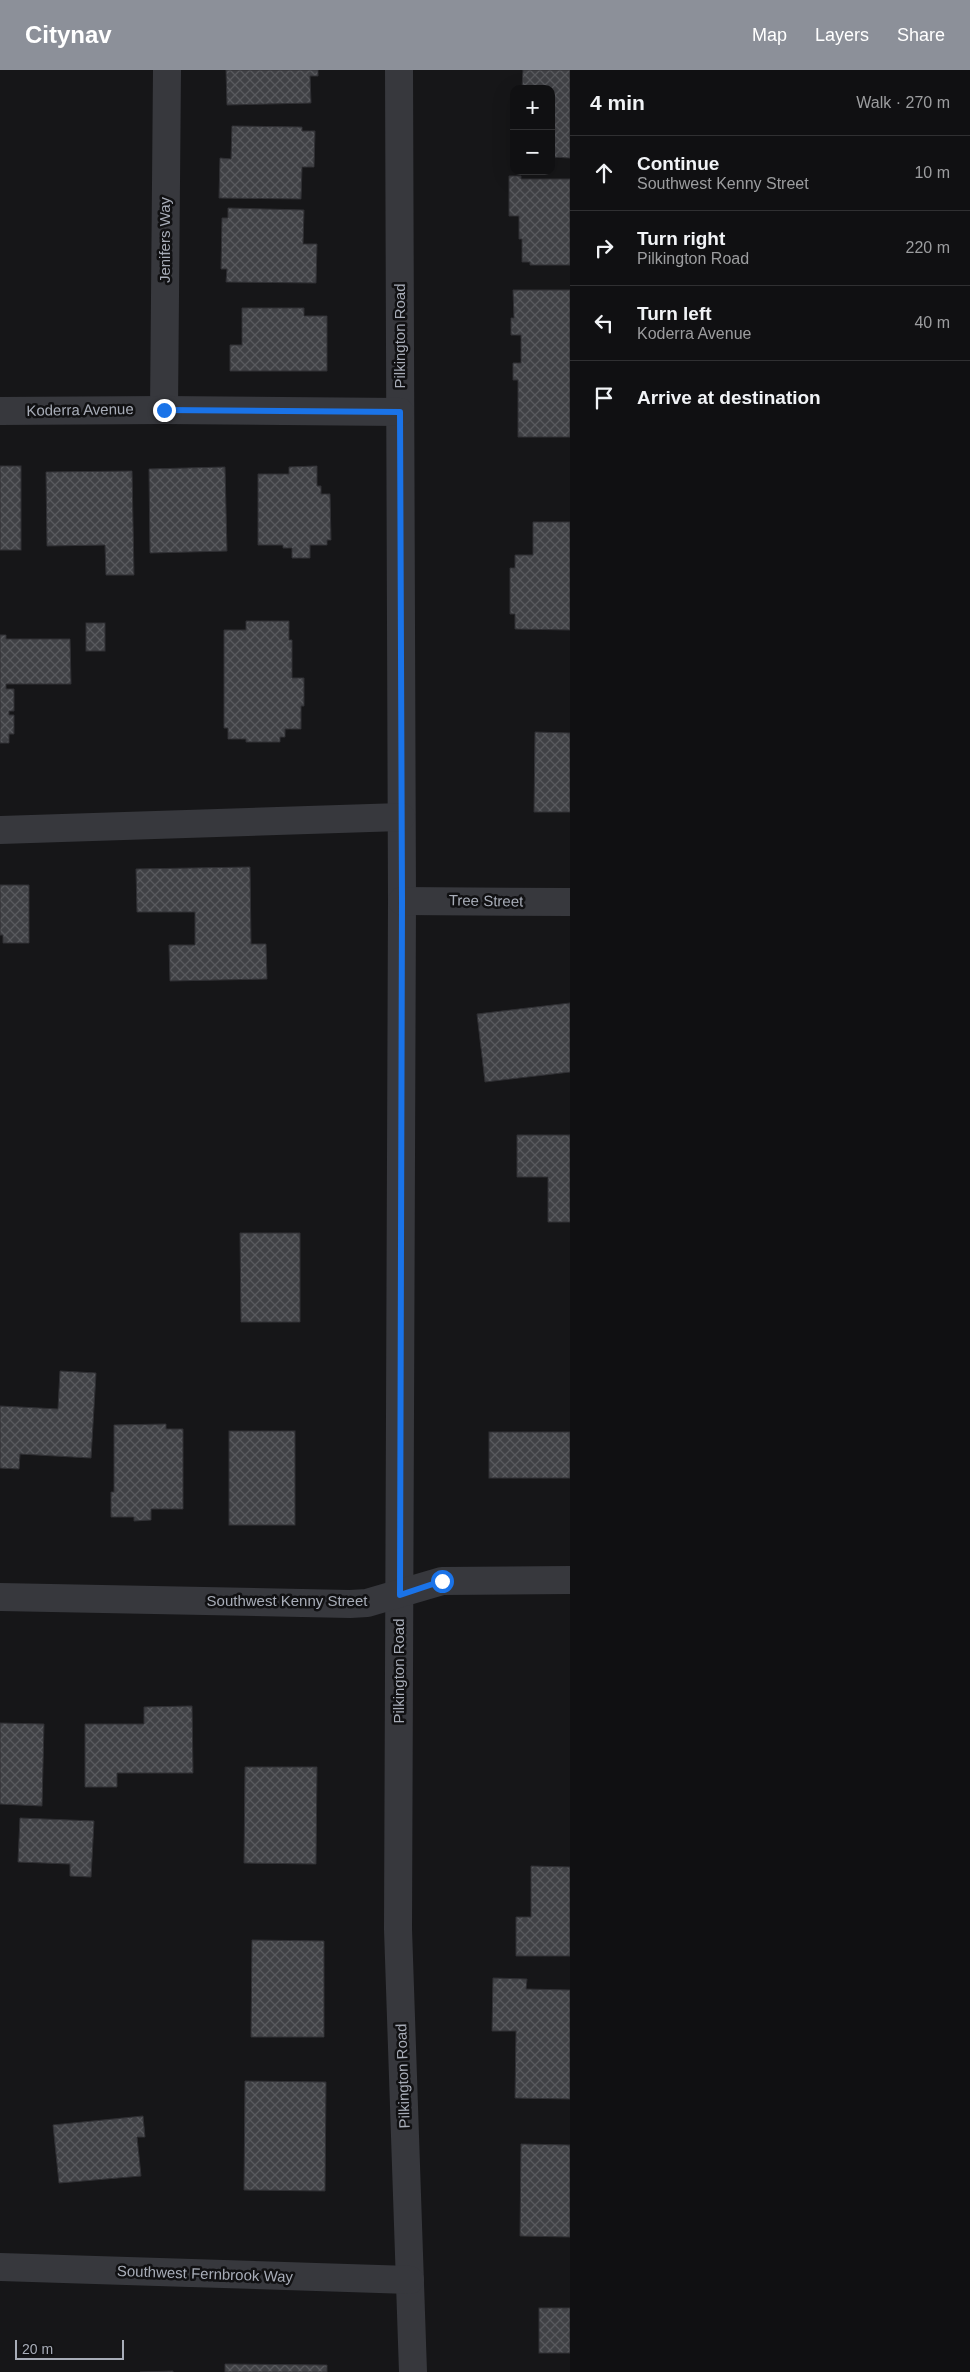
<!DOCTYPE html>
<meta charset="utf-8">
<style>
:root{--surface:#101012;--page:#1e1e20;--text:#f1f3f6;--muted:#9c9d9f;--line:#303032;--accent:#8c9099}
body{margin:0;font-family:Helvetica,sans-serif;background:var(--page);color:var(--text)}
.controls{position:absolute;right:15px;top:15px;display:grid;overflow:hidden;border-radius:10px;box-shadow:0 5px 20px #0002}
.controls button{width:45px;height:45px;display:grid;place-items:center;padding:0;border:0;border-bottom:1px solid var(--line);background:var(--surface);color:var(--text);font:25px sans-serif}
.scale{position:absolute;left:15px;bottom:12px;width:109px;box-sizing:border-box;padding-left:5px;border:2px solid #a8adb8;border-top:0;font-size:14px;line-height:18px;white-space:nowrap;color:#a8adb8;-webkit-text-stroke:4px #111113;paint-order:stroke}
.stop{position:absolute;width:15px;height:15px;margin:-11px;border:4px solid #1a73e8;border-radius:50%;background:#fff}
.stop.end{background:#1a73e8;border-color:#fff;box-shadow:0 1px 5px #0008}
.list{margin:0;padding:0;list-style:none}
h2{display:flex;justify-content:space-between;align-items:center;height:65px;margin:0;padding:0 20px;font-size:21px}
h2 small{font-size:16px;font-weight:400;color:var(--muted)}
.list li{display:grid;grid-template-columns:32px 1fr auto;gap:15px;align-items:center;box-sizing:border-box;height:75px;padding:0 20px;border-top:1px solid var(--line)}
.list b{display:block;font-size:19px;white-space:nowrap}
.list p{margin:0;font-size:16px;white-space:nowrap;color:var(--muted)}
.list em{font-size:16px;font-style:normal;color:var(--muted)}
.icon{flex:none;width:28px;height:28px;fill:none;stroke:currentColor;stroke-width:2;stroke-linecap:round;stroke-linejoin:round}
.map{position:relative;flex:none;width:570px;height:2302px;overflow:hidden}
header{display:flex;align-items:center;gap:30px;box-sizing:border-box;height:70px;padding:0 25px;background:var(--accent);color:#fff}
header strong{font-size:24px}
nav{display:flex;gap:28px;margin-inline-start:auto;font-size:18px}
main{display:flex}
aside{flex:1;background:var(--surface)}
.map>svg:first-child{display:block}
</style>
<header>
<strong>Citynav</strong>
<nav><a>Map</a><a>Layers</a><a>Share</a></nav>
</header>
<main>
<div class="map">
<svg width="570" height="2302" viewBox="0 0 570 2302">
<defs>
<pattern id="building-cross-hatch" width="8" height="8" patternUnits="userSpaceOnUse" patternTransform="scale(1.25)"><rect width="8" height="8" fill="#404145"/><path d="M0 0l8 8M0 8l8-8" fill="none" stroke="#595a5e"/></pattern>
</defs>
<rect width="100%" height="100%" fill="#161618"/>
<!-- building -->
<g fill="url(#building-cross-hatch)" stroke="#303034">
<path d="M226,0H318V6H310L311,33L227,35Z"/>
<path d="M523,0H570V88L551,87V19H522Z"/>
<path d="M232,56L302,57V61H315L314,97H302L301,129L219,128L220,88L231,89Z"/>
<path d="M509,106H521V109H570V195H530V192H522V169H519V146H509Z"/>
<path d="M228,138L304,140L303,174H317L316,213L226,212L227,199H221L222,148H228Z"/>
<path d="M513,220H570V367H518V310H513V293H521V265H511V248H514Z"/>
<path d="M242,238H304V246H327V301H230V275H242Z"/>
<rect x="0" y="396" width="21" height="84"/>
<path d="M317,396V416H321V424H330L331,470H327V475H310V488H292V478H283V475H258V404H289V397Z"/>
<path d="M225,397L227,481L150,483L149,399Z"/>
<path d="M132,401L134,505H106L105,475L47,476L46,402Z"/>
<path d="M533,452H570V560L515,559V544H510V498H515V485H533Z"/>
<path d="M246,551H289V570H292V608H304V636H301V659H285V667H280V672H246V669H228V658H224V560H246Z"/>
<rect x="86" y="553" width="19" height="28"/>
<path d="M0,565H6V569H70L71,614H6V619H14V641H9V645H14V664H9V673H0Z"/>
<path d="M535,662L570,663V742H534Z"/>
<path d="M250,797L251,874H266L267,909L170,911L169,875H195V842H137L136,799Z"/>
<path d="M0,815H29V873H3V865H0Z"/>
<path d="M570,933V1002L485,1012L477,944Z"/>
<path d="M517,1065H570V1152H548V1107H517Z"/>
<path d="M240,1163H300V1252H241Z"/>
<path d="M60,1301L96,1303L91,1388L20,1384L19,1399L0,1398V1336L58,1339Z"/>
<path d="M166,1354V1359H183V1439H151V1450L134,1451V1447H111V1422H114V1355Z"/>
<rect x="229" y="1361" width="66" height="94"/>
<rect x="489" y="1362" width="81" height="46"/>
<path d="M192,1636L193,1703H117V1717H85V1654H144V1637Z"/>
<path d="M0,1653L44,1654L42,1736L0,1734Z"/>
<path d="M245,1697H317L316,1794L244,1793Z"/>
<path d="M20,1748L94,1751L91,1807L70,1806V1794L18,1792Z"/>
<path d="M531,1796L570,1797V1886H516V1847H531Z"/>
<path d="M252,1870L324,1871V1967H251Z"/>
<path d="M493,1908L527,1909L526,1919L570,1920V2029L515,2028L516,1961H492Z"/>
<path d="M245,2011L326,2012L325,2121L244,2120Z"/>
<path d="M143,2046L145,2067H137L141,2106L59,2113L53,2055Z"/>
<path d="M521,2074L570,2075V2167L520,2166Z"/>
<rect x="539" y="2238" width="31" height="45"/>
<path d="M225,2294L327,2295V2302H225Z"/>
<path d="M173,2301V2302H140Z"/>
</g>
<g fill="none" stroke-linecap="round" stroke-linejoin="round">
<!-- minor -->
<g stroke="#37383d" stroke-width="28">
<path d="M399,0L402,831L398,1859L413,2302"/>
<path d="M164,340L167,0"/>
<path d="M0,341L164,340L400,342"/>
<path d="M0,760L401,747"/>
<path d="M402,831L570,832"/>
<path d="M0,1527L350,1534L367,1533L442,1511L570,1510"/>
<path d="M0,2197L410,2210"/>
</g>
</g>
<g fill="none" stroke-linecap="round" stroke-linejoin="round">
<!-- route -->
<path stroke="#1a73e8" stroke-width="6" d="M164,340L400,342L402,831L400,1525L442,1511"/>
</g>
<g text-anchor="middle" stroke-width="5" stroke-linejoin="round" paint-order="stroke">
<!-- street labels -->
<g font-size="15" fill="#a8adb8" stroke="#111113">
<text transform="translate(165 170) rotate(-90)" y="5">Jenifers Way</text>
<text transform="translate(400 266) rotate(-90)" y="5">Pilkington Road</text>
<text transform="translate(80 340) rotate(-1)" y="5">Koderra Avenue</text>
<text transform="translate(486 831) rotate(1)" y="5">Tree Street</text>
<text x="287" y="1536">Southwest Kenny Street</text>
<text transform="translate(399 1601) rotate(-90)" y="5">Pilkington Road</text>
<text transform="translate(403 2006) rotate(-92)" y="5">Pilkington Road</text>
<text transform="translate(205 2204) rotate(2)" y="5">Southwest Fernbrook Way</text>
</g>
</g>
</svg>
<div class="controls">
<button>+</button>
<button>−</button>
</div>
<div class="scale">20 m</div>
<div class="stop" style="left:442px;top:1511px"></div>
<div class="stop end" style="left:164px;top:340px"></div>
</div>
<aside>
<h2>4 min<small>Walk · 270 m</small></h2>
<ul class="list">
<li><svg class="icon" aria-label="ahead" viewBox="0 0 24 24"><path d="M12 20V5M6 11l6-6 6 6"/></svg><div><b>Continue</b><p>Southwest Kenny Street</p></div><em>10 m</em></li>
<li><svg class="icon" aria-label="right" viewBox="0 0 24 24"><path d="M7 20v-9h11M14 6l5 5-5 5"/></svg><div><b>Turn right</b><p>Pilkington Road</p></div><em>220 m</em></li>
<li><svg class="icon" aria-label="left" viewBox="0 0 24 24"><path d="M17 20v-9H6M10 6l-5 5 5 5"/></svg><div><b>Turn left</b><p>Koderra Avenue</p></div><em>40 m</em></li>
<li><svg class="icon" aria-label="arrive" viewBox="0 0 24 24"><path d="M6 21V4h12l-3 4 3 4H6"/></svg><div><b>Arrive at destination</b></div></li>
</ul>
</aside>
</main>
